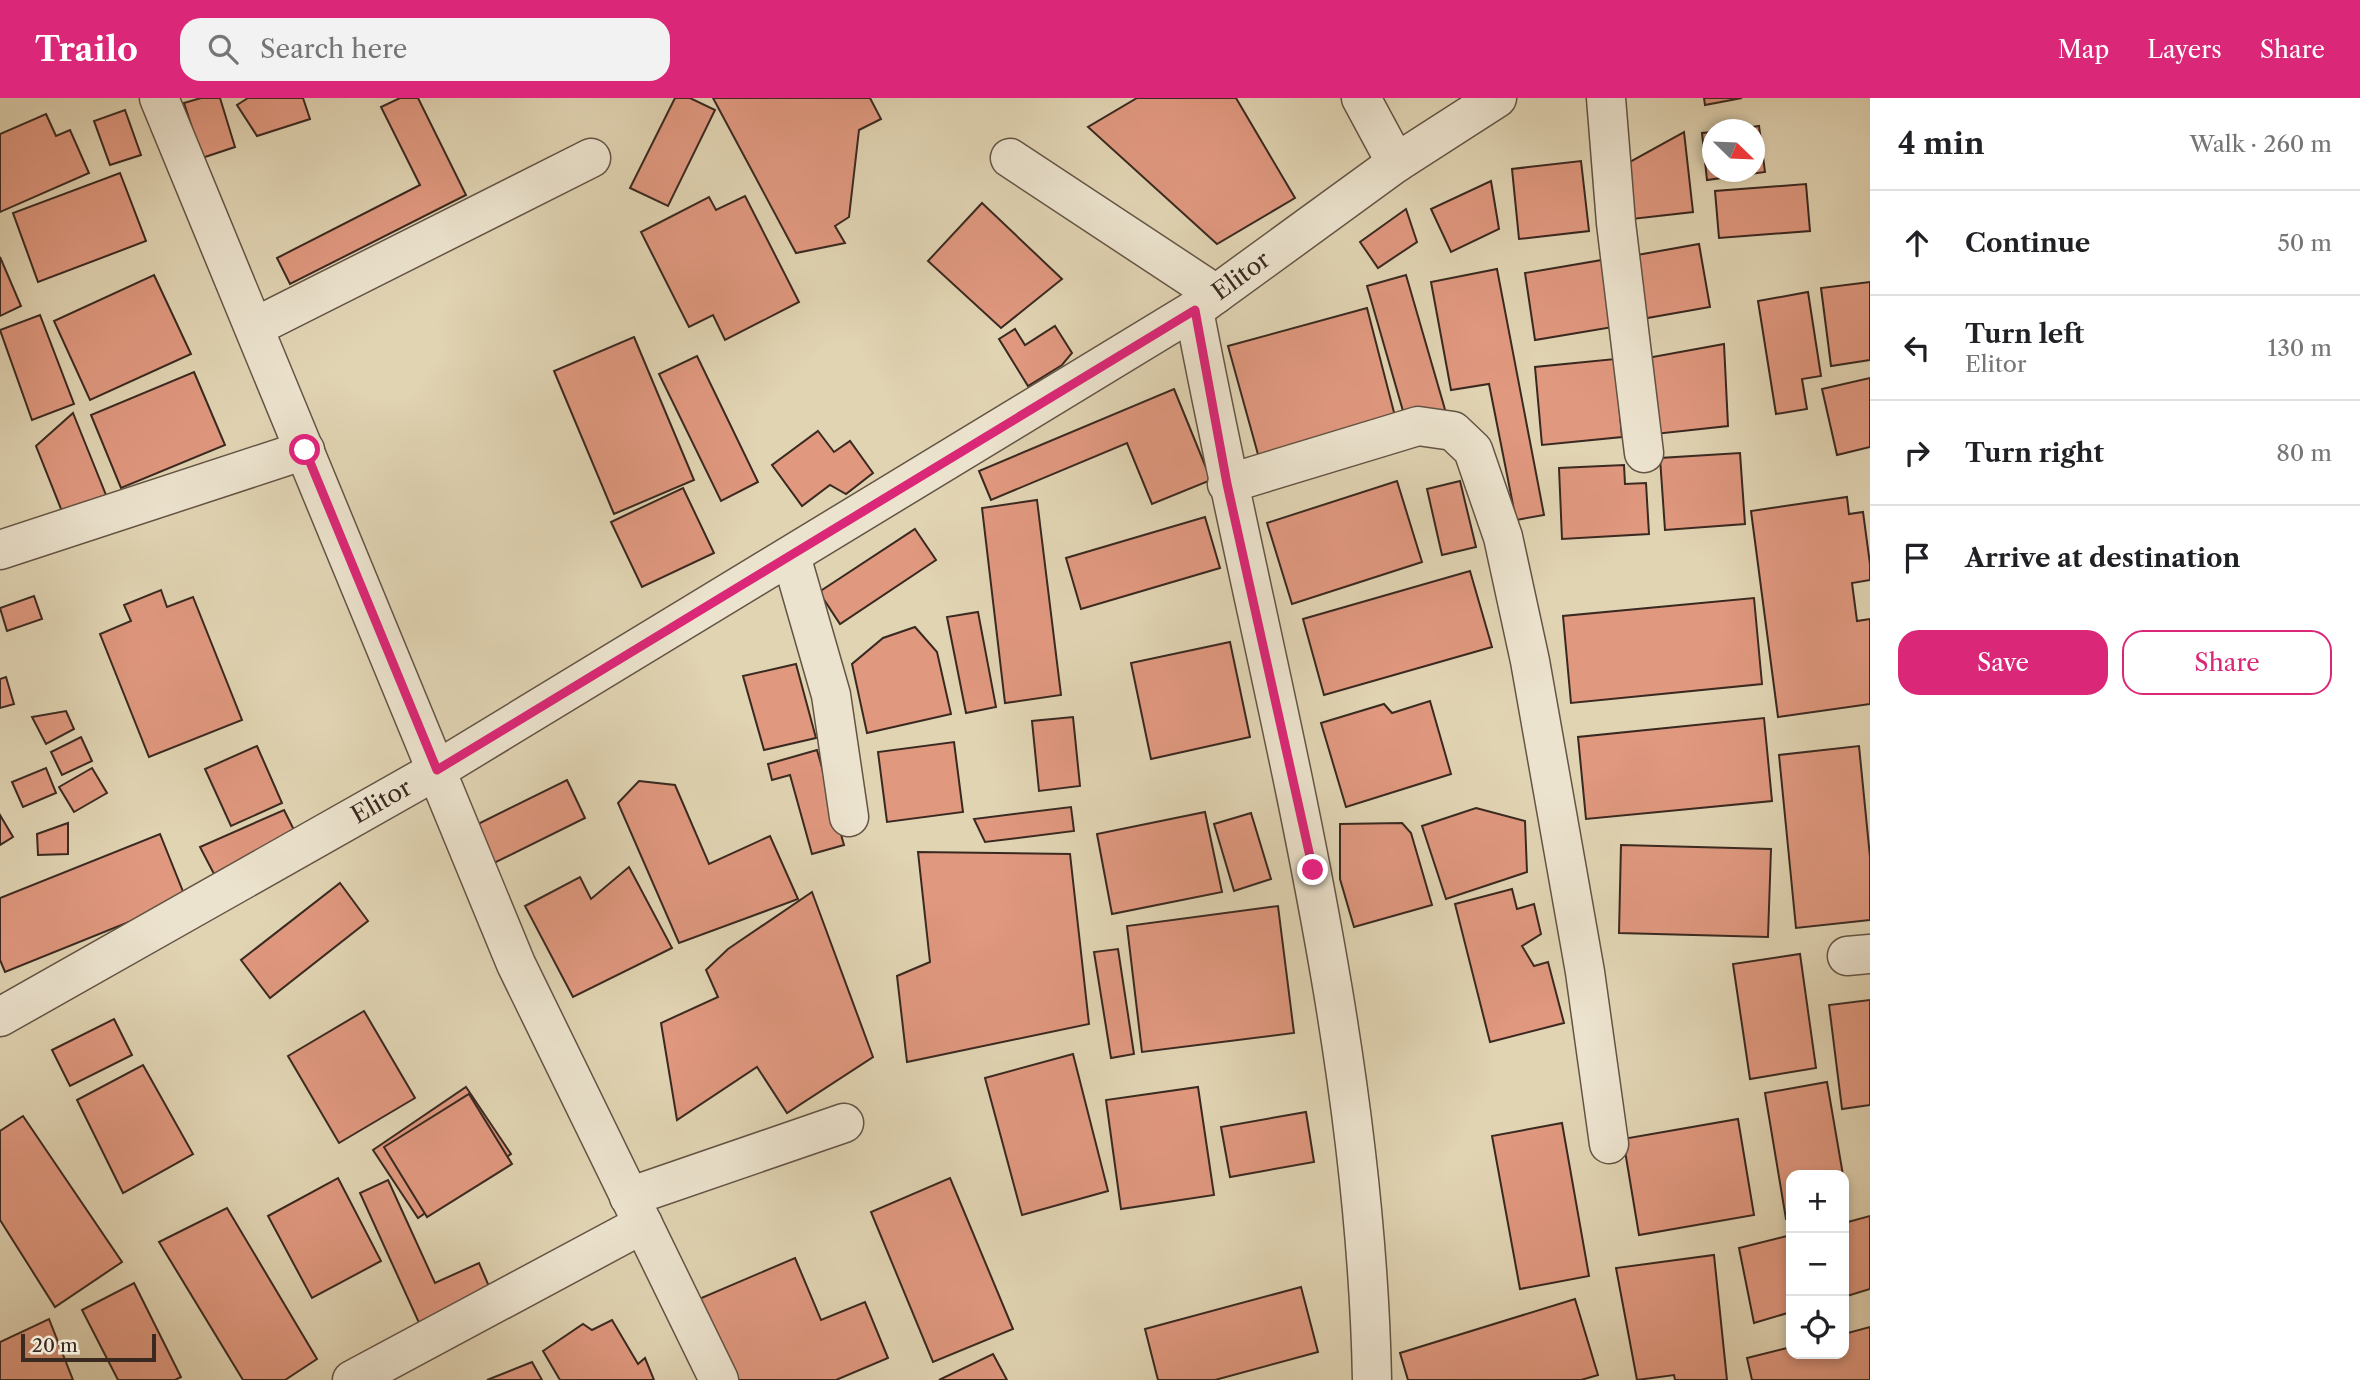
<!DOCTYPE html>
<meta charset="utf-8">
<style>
:root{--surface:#fff;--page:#f2f2f2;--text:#202124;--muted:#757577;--line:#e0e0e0;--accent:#db2777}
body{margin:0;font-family:"Libre Caslon Text",serif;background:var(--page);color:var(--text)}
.controls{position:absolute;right:21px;bottom:21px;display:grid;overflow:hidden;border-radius:14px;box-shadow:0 4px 10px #0003}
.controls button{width:63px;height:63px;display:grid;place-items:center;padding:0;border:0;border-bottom:2px solid var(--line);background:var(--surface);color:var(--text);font:35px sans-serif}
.compass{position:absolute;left:1702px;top:21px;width:63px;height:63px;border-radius:50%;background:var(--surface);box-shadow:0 4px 10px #0003;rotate:113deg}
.scale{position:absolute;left:21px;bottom:18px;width:135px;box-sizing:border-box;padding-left:7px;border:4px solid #3a2920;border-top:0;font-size:19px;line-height:24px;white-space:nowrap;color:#3a2920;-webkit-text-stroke:5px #ece3ce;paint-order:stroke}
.stop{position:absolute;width:21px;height:21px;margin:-16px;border:5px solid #db2777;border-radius:50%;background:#fff}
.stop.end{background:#db2777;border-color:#fff;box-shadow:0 2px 7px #0008}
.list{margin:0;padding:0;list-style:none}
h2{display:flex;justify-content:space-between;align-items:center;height:91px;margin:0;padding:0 28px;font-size:30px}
h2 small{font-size:23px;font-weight:400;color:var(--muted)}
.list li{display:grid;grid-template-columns:46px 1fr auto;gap:21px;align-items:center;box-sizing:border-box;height:105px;padding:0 28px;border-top:2px solid var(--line)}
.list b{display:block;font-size:26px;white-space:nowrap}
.list p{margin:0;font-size:23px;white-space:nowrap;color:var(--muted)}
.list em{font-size:23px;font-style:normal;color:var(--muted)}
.actions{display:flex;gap:14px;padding:21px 28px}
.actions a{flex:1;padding:16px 0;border:2px solid var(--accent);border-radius:21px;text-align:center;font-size:24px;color:var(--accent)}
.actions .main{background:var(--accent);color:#fff}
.icon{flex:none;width:38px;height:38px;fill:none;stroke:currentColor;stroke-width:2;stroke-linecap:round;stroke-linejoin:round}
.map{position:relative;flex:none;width:1870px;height:1282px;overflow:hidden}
header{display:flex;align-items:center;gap:42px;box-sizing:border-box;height:98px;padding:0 35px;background:var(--accent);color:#fff}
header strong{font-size:33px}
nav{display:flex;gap:38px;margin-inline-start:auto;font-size:24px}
.search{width:490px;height:63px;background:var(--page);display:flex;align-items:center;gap:18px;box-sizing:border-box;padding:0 24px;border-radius:21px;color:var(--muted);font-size:26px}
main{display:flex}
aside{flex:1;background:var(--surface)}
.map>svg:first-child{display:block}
</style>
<header>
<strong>Trailo</strong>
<div class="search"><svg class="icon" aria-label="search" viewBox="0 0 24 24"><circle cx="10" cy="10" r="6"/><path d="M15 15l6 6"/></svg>Search here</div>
<nav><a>Map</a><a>Layers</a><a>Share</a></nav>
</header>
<main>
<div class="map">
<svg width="1870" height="1282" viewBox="0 0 1870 1282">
<rect width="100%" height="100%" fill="#e1d4b3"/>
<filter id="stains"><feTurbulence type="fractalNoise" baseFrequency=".00286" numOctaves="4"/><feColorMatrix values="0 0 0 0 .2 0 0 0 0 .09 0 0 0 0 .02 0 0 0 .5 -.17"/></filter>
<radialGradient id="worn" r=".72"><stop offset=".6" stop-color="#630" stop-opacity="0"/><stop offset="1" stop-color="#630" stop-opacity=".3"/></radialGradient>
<!-- building -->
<g fill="#e0987f" stroke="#3a2920" stroke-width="2">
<path d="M201,0H220L235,49L202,60L184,5Z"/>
<path d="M248,0H303L310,21L257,38L237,7Z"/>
<path d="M400,0H418L466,97L290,186L277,160L420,87L381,9Z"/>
<path d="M675,0H690L715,12L668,108L630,90Z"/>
<path d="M713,0H870L881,21L859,32L849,119L835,128L845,145L796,155Z"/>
<path d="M1137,0H1236L1295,100L1217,146L1088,29Z"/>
<path d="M1704,0H1742L1705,7Z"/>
<path d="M125,12L141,57L110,67L94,23Z"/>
<path d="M46,16L56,38L70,32L89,75L0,114V36Z"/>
<path d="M1759,28L1765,74L1707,82L1702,35L1713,34V74H1755V32H1732Z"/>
<path d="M1684,34L1693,114L1632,121L1626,66Z"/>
<path d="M1581,63L1589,133L1519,141L1512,71Z"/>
<path d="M120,75L146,143L38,184L13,115Z"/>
<path d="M1491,83L1499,131L1451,154L1431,111Z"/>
<path d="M1806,86L1810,133L1719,140L1715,93Z"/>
<path d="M745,98L799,204L725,242L713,217L689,229L641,134L709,99L716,112Z"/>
<path d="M982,105L1062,181L1001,230L928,163Z"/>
<path d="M1406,111L1417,144L1378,170L1360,144Z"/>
<path d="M1699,146L1710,209L1636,222L1626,159Z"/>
<path d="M0,159L21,208L0,218Z"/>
<path d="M1602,162L1613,229L1535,242L1525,175Z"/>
<path d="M1497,171L1544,417L1516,422L1489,286L1451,292L1431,184Z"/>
<path d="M154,177L191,256L90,302L54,223Z"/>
<path d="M1406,177L1446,315L1403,313L1367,188Z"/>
<path d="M1870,184V262L1831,268L1821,190Z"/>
<path d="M1808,194L1821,278L1802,281L1807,311L1776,316L1758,203Z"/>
<path d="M1367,210L1396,322L1259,360L1228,248Z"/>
<path d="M40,217L74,306L32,322L0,232Z"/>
<path d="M1055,228L1072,255L1062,267L1028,288L999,241L1015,231L1025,247Z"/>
<path d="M634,239L694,382L614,416L554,273Z"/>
<path d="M1724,246L1728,328L1655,336L1647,260Z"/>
<path d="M697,258L758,384L721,403L659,276Z"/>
<path d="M1615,261L1622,339L1542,347L1535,269Z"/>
<path d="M194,274L225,347L121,390L91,317Z"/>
<path d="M1870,280V349L1837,357L1822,291Z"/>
<path d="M1174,291L1211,382L1152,406L1127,345L991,402L979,373Z"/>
<path d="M73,315L110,407L67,426L36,348Z"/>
<path d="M818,333L834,354L850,343L873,375L846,396L830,387L802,408L772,367Z"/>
<path d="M1740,355L1745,426L1665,432L1660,360Z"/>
<path d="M1624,367L1625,386L1646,385L1649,436L1562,441L1559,370Z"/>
<path d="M1397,383L1422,464L1292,506L1267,425Z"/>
<path d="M1460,383L1476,449L1442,457L1427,391Z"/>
<path d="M683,390L714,455L642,489L611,424Z"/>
<path d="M1847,399L1849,416L1863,414L1870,466V482L1852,485L1857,523L1870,521V606L1778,619L1751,413Z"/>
<path d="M1037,402L1061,597L1005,605L982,410Z"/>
<path d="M1205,419L1220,470L1081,511L1066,460Z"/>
<path d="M915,431L936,462L840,526L819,494Z"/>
<path d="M1470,473L1492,549L1324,597L1303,521Z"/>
<path d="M161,492L167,509L193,499L242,622L149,659L100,536L131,523L124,507Z"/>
<path d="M34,498L42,521L7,533L0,510Z"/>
<path d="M1754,500L1762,586L1571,605L1563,518Z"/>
<path d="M978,514L996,609L966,615L947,519Z"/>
<path d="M915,529L937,554L951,616L867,635L852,566L883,540Z"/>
<path d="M1230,544L1250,639L1151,661L1131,565Z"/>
<path d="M796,566L816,640L764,652L743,578Z"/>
<path d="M6,579L14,606L0,610V581Z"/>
<path d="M1430,603L1451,676L1346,709L1321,625L1384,606L1392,615Z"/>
<path d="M66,613L74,631L46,646L32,619Z"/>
<path d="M1073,619L1080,688L1039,693L1032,623Z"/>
<path d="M1764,620L1772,703L1586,721L1578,639Z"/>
<path d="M81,639L92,663L62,677L51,654Z"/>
<path d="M954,644L963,714L887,724L878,654Z"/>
<path d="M257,648L282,705L231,728L205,671Z"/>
<path d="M1859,648L1870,759V822L1796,830L1779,657Z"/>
<path d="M817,652L844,747L812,756L790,677L772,682L768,666Z"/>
<path d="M46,670L56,695L23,709L12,684Z"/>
<path d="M92,670L107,695L74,714L59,689Z"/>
<path d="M567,682L585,720L494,765L476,727Z"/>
<path d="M639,683L675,687L709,766L770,738L798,801L679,845L618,705Z"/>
<path d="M1071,709L1074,733L985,744L974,721Z"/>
<path d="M1476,710L1525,723L1527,774L1446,801L1422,728Z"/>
<path d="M284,712L295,734L214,776L200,749Z"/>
<path d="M1205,714L1222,794L1112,816L1097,736Z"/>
<path d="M1251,715L1271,781L1234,793L1214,726Z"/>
<path d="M0,717L13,739L0,747Z"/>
<path d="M68,725V756L38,757L37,736Z"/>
<path d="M1402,725L1411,735L1432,807L1354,829L1340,781V726Z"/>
<path d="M160,736L186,801L5,874L0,862V800Z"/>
<path d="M1621,747L1771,751L1768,839L1619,835Z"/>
<path d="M918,754L1070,756L1089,926L907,964L897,878L930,864Z"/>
<path d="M629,769L672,850L573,899L525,808L580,779L591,801Z"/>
<path d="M340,785L368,823L270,900L241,862Z"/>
<path d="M1512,791L1517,811L1534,806L1541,836L1522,848L1534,868L1548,864L1564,925L1490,944L1455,806Z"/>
<path d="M812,794L873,959L787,1015L757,969L677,1022L661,925L718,899L706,872L728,851Z"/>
<path d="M1278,808L1294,935L1142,954L1127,828Z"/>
<path d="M1118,851L1134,956L1111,960L1094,854Z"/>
<path d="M1800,856L1816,970L1750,981L1733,866Z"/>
<path d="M1870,902V1007L1842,1011L1829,907Z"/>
<path d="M364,913L415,1000L339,1045L288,958Z"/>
<path d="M114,921L132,957L70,988L52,952Z"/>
<path d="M1073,956L1108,1093L1022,1117L985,980Z"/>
<path d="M143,967L193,1056L123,1095L77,1002Z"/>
<path d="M1827,984L1843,1077H1791V1120L1786,1121L1765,995Z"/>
<path d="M466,989L511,1056L418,1120L373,1052Z"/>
<path d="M1198,989L1214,1097L1121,1111L1106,1002Z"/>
<path d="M469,996L512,1066L427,1119L384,1049Z"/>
<path d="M1306,1014L1314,1064L1230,1079L1221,1029Z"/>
<path d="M23,1018L122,1164L55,1209L0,1122V1033Z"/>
<path d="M1738,1021L1754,1117L1639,1137L1623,1041Z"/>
<path d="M1562,1025L1589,1178L1520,1191L1492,1038Z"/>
<path d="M338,1080L381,1163L312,1200L268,1118Z"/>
<path d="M950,1080L1013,1231L933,1264L871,1114Z"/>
<path d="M388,1082L435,1185L479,1165L491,1193L420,1227L360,1095Z"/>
<path d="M227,1110L317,1261L285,1282H243L159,1144Z"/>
<path d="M1870,1118V1191L1844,1199V1125Z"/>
<path d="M1791,1137V1214L1754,1225L1739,1150Z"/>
<path d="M1714,1157L1727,1282H1675L1674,1277L1637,1282L1616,1170Z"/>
<path d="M795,1160L821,1222L865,1204L888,1260L836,1282H733L699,1201Z"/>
<path d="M134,1185L181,1279L175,1282H118L82,1212Z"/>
<path d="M1301,1189L1318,1254L1215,1282H1158L1145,1231Z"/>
<path d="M1575,1201L1598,1277L1581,1282H1408L1400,1255Z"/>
<path d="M49,1221L73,1282H0V1244Z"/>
<path d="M612,1222L638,1266L645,1260L654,1282H560L543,1253L583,1226L592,1232Z"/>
<path d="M1870,1229V1282H1752L1747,1260L1791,1249V1256H1844V1236Z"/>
<path d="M993,1256L1007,1282H939Z"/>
<path d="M532,1264L542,1282H487Z"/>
</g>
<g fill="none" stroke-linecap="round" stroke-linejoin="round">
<defs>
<g id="minor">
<path d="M159,0L516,866L719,1282"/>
<path d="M1361,0L1396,65"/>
<path d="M1606,0L1616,125L1644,355"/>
<path d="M1010,60L1216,196"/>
<path d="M1194,212C1261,567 1365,918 1372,1282"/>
<path d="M255,229L591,60"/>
<path d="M1227,386L1418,328L1453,333L1473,352L1503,439L1530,563L1585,874L1609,1046"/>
<path d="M0,452L305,352"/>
<path d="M791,458L831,597L849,719"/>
<path d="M1847,858L1870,856"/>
<path id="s1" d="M0,919L437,672L1194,212L1396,65L1497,0"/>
<path d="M629,1099L844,1025"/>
<path d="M352,1282L643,1126"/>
</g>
</defs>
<!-- minor casing -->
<use href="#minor" stroke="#645445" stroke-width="41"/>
<!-- minor -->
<use href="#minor" stroke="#ece3ce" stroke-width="38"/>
</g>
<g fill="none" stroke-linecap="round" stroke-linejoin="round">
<!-- route -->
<path stroke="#db2777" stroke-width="9" d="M305,352L437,672L1195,212L1227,386L1313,772"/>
</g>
<g text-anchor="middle" stroke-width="5" stroke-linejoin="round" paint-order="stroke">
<!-- street labels -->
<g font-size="24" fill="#3a2920" stroke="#ece3ce">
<text dy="8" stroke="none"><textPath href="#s1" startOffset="1446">Elitor</textPath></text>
<text dy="8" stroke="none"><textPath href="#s1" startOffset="438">Elitor</textPath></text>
</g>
</g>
<rect width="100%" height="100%" filter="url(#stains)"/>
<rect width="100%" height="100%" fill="url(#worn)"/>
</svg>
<div class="controls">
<button>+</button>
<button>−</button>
<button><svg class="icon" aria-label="locate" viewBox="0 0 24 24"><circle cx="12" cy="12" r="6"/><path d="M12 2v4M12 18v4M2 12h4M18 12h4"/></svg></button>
</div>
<svg class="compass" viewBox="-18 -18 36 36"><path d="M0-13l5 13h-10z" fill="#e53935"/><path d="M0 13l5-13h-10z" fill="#757577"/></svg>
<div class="scale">20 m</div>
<div class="stop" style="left:305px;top:352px"></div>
<div class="stop end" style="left:1313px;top:772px"></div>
</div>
<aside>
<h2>4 min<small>Walk · 260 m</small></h2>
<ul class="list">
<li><svg class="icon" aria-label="ahead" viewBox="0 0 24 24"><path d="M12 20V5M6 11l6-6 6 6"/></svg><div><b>Continue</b></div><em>50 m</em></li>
<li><svg class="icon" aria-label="left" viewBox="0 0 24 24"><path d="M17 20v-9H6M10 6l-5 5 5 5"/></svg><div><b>Turn left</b><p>Elitor</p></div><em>130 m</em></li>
<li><svg class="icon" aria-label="right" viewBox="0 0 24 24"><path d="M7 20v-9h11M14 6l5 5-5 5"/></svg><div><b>Turn right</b></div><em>80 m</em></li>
<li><svg class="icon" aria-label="arrive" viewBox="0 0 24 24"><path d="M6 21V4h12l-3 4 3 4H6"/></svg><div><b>Arrive at destination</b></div></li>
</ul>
<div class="actions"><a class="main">Save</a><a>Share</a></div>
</aside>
</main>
